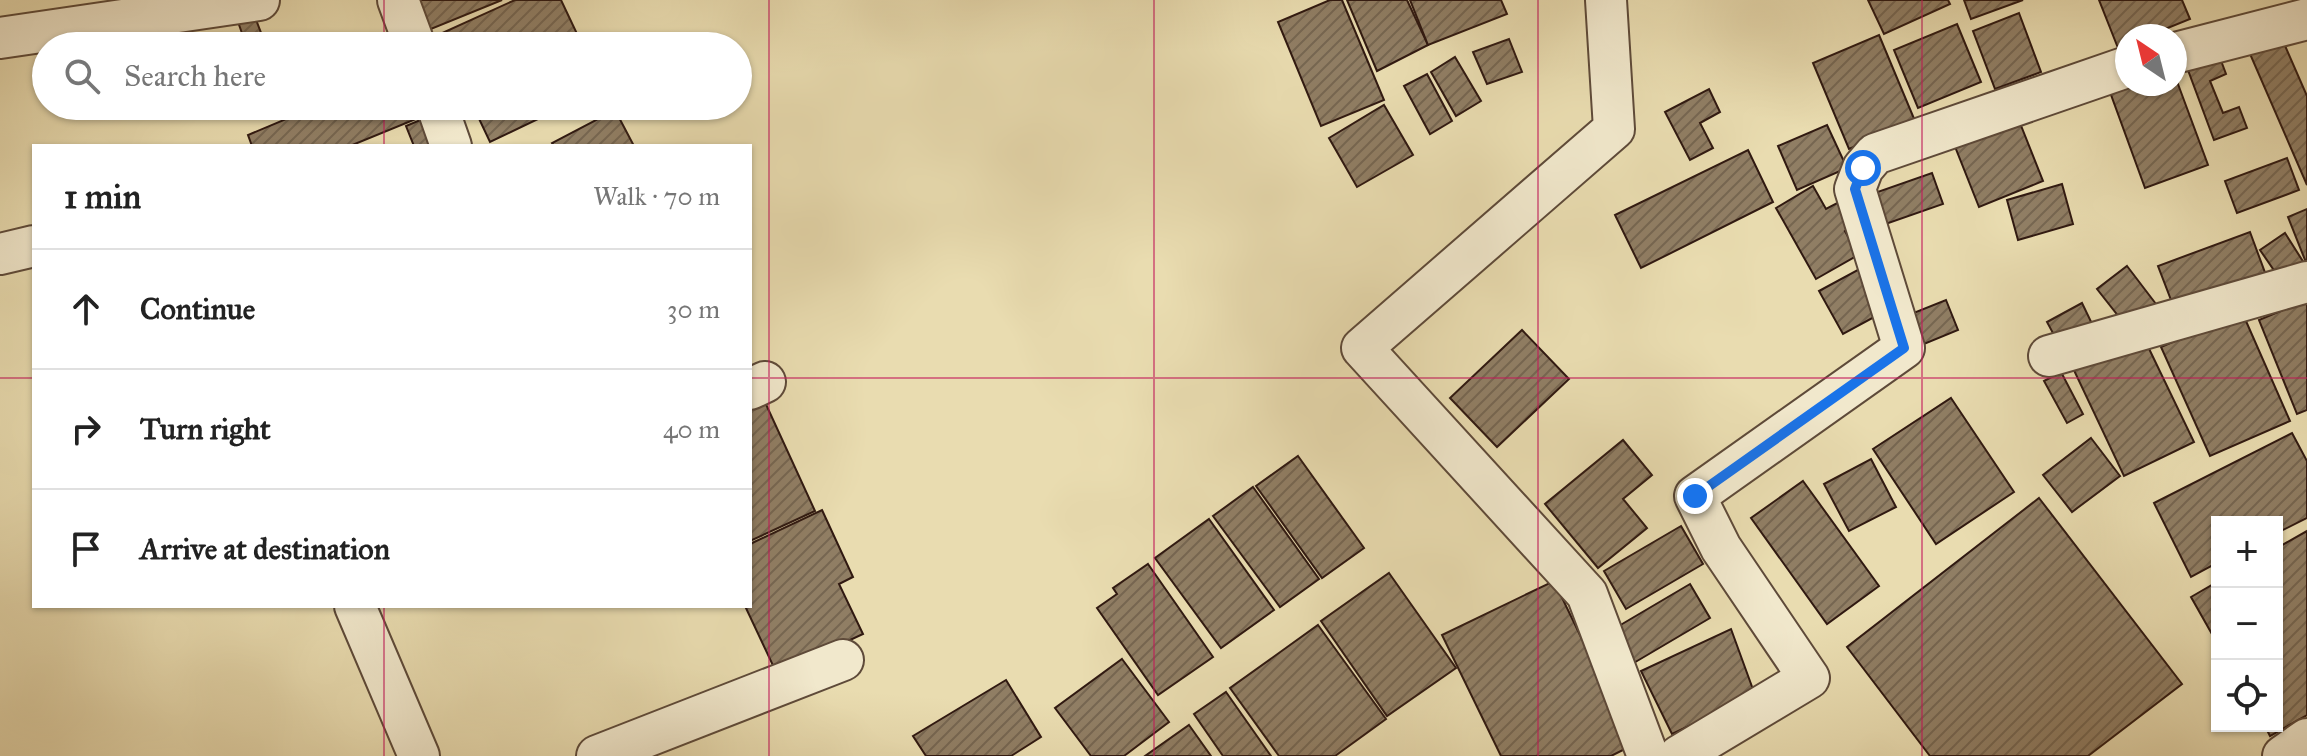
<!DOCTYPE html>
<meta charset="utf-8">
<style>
:root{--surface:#fff;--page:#f6f6f6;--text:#222;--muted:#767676;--line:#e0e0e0}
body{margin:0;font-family:"IM FELL Great Primer",serif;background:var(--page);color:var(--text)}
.controls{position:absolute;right:24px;bottom:24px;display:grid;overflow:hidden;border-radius:0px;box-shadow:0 2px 6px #0004}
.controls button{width:72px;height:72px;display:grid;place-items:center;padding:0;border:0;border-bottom:2px solid var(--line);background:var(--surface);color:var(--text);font:40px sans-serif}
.compass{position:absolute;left:2115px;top:24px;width:72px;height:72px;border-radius:50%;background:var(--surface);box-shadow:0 2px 6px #0004;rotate:325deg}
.stop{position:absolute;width:24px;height:24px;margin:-18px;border:6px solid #1a73e8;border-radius:50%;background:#fff}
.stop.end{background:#1a73e8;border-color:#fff;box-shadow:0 2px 8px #0008}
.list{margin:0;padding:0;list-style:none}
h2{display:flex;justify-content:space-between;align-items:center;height:104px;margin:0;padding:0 32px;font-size:34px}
h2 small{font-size:26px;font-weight:400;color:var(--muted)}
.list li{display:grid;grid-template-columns:52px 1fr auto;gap:24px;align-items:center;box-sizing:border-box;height:120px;padding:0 32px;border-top:2px solid var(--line)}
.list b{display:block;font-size:30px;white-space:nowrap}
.list em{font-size:26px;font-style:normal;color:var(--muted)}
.icon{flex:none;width:44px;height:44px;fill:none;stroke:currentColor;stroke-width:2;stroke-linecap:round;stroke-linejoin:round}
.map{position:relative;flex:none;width:2307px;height:756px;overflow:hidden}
.search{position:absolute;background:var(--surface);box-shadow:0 2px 6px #0004;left:32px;top:32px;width:720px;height:88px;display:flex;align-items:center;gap:20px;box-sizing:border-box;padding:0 28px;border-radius:44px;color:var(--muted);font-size:30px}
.panel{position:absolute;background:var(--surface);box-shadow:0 2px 6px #0004;left:32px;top:144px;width:720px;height:464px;border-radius:0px}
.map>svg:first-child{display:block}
</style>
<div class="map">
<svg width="2307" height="756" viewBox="0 0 2307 756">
<defs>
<pattern id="building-hatch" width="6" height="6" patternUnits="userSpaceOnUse" patternTransform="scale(2)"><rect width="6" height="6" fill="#907e64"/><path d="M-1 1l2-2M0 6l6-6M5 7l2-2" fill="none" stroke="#766651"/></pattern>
</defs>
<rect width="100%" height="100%" fill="#e9dcb0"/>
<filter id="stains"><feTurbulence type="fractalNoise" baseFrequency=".0025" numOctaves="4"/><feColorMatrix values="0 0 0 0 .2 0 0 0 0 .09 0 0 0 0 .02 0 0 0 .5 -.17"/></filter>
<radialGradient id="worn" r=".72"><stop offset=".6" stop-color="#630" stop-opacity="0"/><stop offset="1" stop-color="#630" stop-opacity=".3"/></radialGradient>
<!-- building -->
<g fill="url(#building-hatch)" stroke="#301911" stroke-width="2">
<path d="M414,0H502L426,31Z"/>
<path d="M515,0H561L579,38L562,46H445L440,34Z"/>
<path d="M1330,0H1342L1384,100L1321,126L1278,22Z"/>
<path d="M1347,0H1407L1428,45L1377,71Z"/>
<path d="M1410,0H1501L1507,14L1428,45Z"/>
<path d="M1868,0H1948L1950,4L1884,34Z"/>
<path d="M1964,0H2023L1971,19Z"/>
<path d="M2099,0H2182L2190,19L2148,36H2127V44L2118,48Z"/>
<path d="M253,12L265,43L269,42L271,46H243L240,37L243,36L237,19Z"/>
<path d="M2019,13L2041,72L1995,89L1973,31Z"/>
<path d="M1957,24L1981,82L1918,108L1894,50Z"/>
<path d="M2279,32L2307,96V185L2247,47Z"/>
<path d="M1879,35L1915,121L1849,149L1813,63Z"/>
<path d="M1509,39L1522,72L1487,84L1473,52Z"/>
<path d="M2217,50L2226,74L2210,81L2223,113L2239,107L2247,128L2214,140L2185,62Z"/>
<path d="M1455,57L1481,101L1456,116L1431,72Z"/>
<path d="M1427,74L1452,121L1430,134L1404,86Z"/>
<path d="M2175,76L2208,165L2145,188L2110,92L2132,84H2175Z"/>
<path d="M1709,89L1720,112L1700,123L1713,148L1690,160L1665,112Z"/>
<path d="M1384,105L1413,155L1357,187L1329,138Z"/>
<path d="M317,106H411L416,119L350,146H252L248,135Z"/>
<path d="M473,106H565L490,142Z"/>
<path d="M615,110L634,146H554L552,143Z"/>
<path d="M2016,113L2043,181L1979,207L1952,139Z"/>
<path d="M432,115L445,146H414L406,126Z"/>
<path d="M1827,125L1847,168L1797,190L1778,146Z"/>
<path d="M1748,150L1773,202L1641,268L1615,215Z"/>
<path d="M2287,158L2299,190L2237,213L2225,181Z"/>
<path d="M1932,173L1943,204L1877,227L1866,196Z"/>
<path d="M2062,184L2073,224L2018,240L2007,200Z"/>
<path d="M1813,186L1826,209L1841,201L1855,225L1845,231L1858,255L1816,279L1776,208Z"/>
<path d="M2307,209V265L2288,217Z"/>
<path d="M2250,232L2267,278L2176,313L2158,266Z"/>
<path d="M2285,233L2304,263L2280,279L2260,250Z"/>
<path d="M1865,266L1889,309L1843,334L1819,291Z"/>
<path d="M2127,266L2156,304L2127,327L2097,289Z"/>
<path d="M1946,300L1958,330L1924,344L1911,314Z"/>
<path d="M2307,300V410L2297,414L2259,320Z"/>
<path d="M2082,303L2096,332L2062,350L2047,322Z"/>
<path d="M2242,312L2290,421L2210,456L2161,347Z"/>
<path d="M1522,330L1569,379L1497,447L1450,398Z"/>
<path d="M2140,330L2194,442L2124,476L2071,364Z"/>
<path d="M2061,372L2083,414L2067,423L2044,381Z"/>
<path d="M1951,398L2014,492L1936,544L1873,449Z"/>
<path d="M764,400L815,511L750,541V406Z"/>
<path d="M2292,433L2307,461V518L2277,533V522H2217V563L2191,577L2154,503Z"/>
<path d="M2091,438L2120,476L2072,512L2043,475Z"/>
<path d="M1623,440L1652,475L1623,499L1647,528L1598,568L1545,504Z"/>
<path d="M1298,456L1364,548L1322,578L1256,486Z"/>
<path d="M1871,459L1896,507L1849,531L1824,484Z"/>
<path d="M1803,481L1879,586L1827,624L1751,518Z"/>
<path d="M1253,487L1319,579L1280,607L1213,516Z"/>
<path d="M2039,498L2182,684L2088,756H1930L1847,647Z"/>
<path d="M822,510L853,577L839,584L863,634L777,674L745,606H750V544Z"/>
<path d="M1209,519L1274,610L1221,648L1155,558Z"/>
<path d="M1681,526L1703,564L1626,609L1604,571Z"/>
<path d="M2307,531V715L2270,736L2265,726H2277V548Z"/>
<path d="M1148,564L1213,657L1158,695L1097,608L1117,594L1113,588Z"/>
<path d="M1389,573L1456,668L1387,716L1321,621Z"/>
<path d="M1554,581L1633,745L1611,756H1501L1442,635Z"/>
<path d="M2217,582V643L2191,597Z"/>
<path d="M1690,584L1710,618L1632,664L1612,630Z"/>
<path d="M1318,625L1386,719L1335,756H1279L1230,688Z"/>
<path d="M1731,629L1755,695L1672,734L1641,671Z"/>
<path d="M1122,659L1169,722L1124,756H1091L1055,708Z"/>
<path d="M1006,680L1041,737L1011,756H926L913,736Z"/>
<path d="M1226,692L1271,756H1223L1194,714Z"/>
<path d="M1189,725L1211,756H1145Z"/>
</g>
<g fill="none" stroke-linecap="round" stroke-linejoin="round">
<defs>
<g id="minor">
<path d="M398,0L415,46"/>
<path d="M1606,0L1614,129L1362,348L1587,594L1648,756"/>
<path d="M0,38L259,0"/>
<path d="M2175,53L2307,19"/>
<path d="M437,106L451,146"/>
<path d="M0,254L34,246"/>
<path d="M2049,356L2307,282"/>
<path d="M750,389L765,382"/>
<path d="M355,606L419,756"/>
<path d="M597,756L843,660"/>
<path d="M1679,756L1809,678L1721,548L1695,496L1904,348L1855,189L1863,168L1875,154L2127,67"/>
<path d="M2283,756L2307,739"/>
</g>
</defs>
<!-- minor casing -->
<use href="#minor" stroke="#5e4a39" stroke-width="44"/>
<!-- minor -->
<use href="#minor" stroke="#f1e8cc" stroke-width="40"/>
</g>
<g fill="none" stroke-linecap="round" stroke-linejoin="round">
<!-- route -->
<path stroke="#1a73e8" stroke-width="10" d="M1695,496L1904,348L1855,189L1863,168"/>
</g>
<!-- grid -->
<path fill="none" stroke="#c2185b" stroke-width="2" stroke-opacity="0.55" d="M384,0V46M769,0V756M1154,0V756M1538,0V756M1922,0V756M384,106V146M0,378H34M750,378H2307M384,606V756"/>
<rect width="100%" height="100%" filter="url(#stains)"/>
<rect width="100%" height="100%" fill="url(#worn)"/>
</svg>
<div class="controls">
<button>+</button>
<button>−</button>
<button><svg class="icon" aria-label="locate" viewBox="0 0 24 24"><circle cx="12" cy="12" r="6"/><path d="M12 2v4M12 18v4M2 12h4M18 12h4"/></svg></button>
</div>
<svg class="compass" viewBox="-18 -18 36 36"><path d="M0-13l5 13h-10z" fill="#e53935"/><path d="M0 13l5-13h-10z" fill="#767676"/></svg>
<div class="stop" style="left:1863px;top:168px"></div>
<div class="stop end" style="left:1695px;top:496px"></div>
<div class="search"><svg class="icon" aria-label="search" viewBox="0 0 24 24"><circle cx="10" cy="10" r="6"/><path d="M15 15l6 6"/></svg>Search here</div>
<section class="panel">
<h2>1 min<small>Walk · 70 m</small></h2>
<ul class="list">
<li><svg class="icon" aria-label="ahead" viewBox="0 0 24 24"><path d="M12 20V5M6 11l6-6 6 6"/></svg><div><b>Continue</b></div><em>30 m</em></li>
<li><svg class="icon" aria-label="right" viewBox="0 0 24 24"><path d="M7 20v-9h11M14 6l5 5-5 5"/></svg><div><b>Turn right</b></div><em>40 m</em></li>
<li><svg class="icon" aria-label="arrive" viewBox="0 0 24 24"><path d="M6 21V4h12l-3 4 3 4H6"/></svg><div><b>Arrive at destination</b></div></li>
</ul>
</section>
</div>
